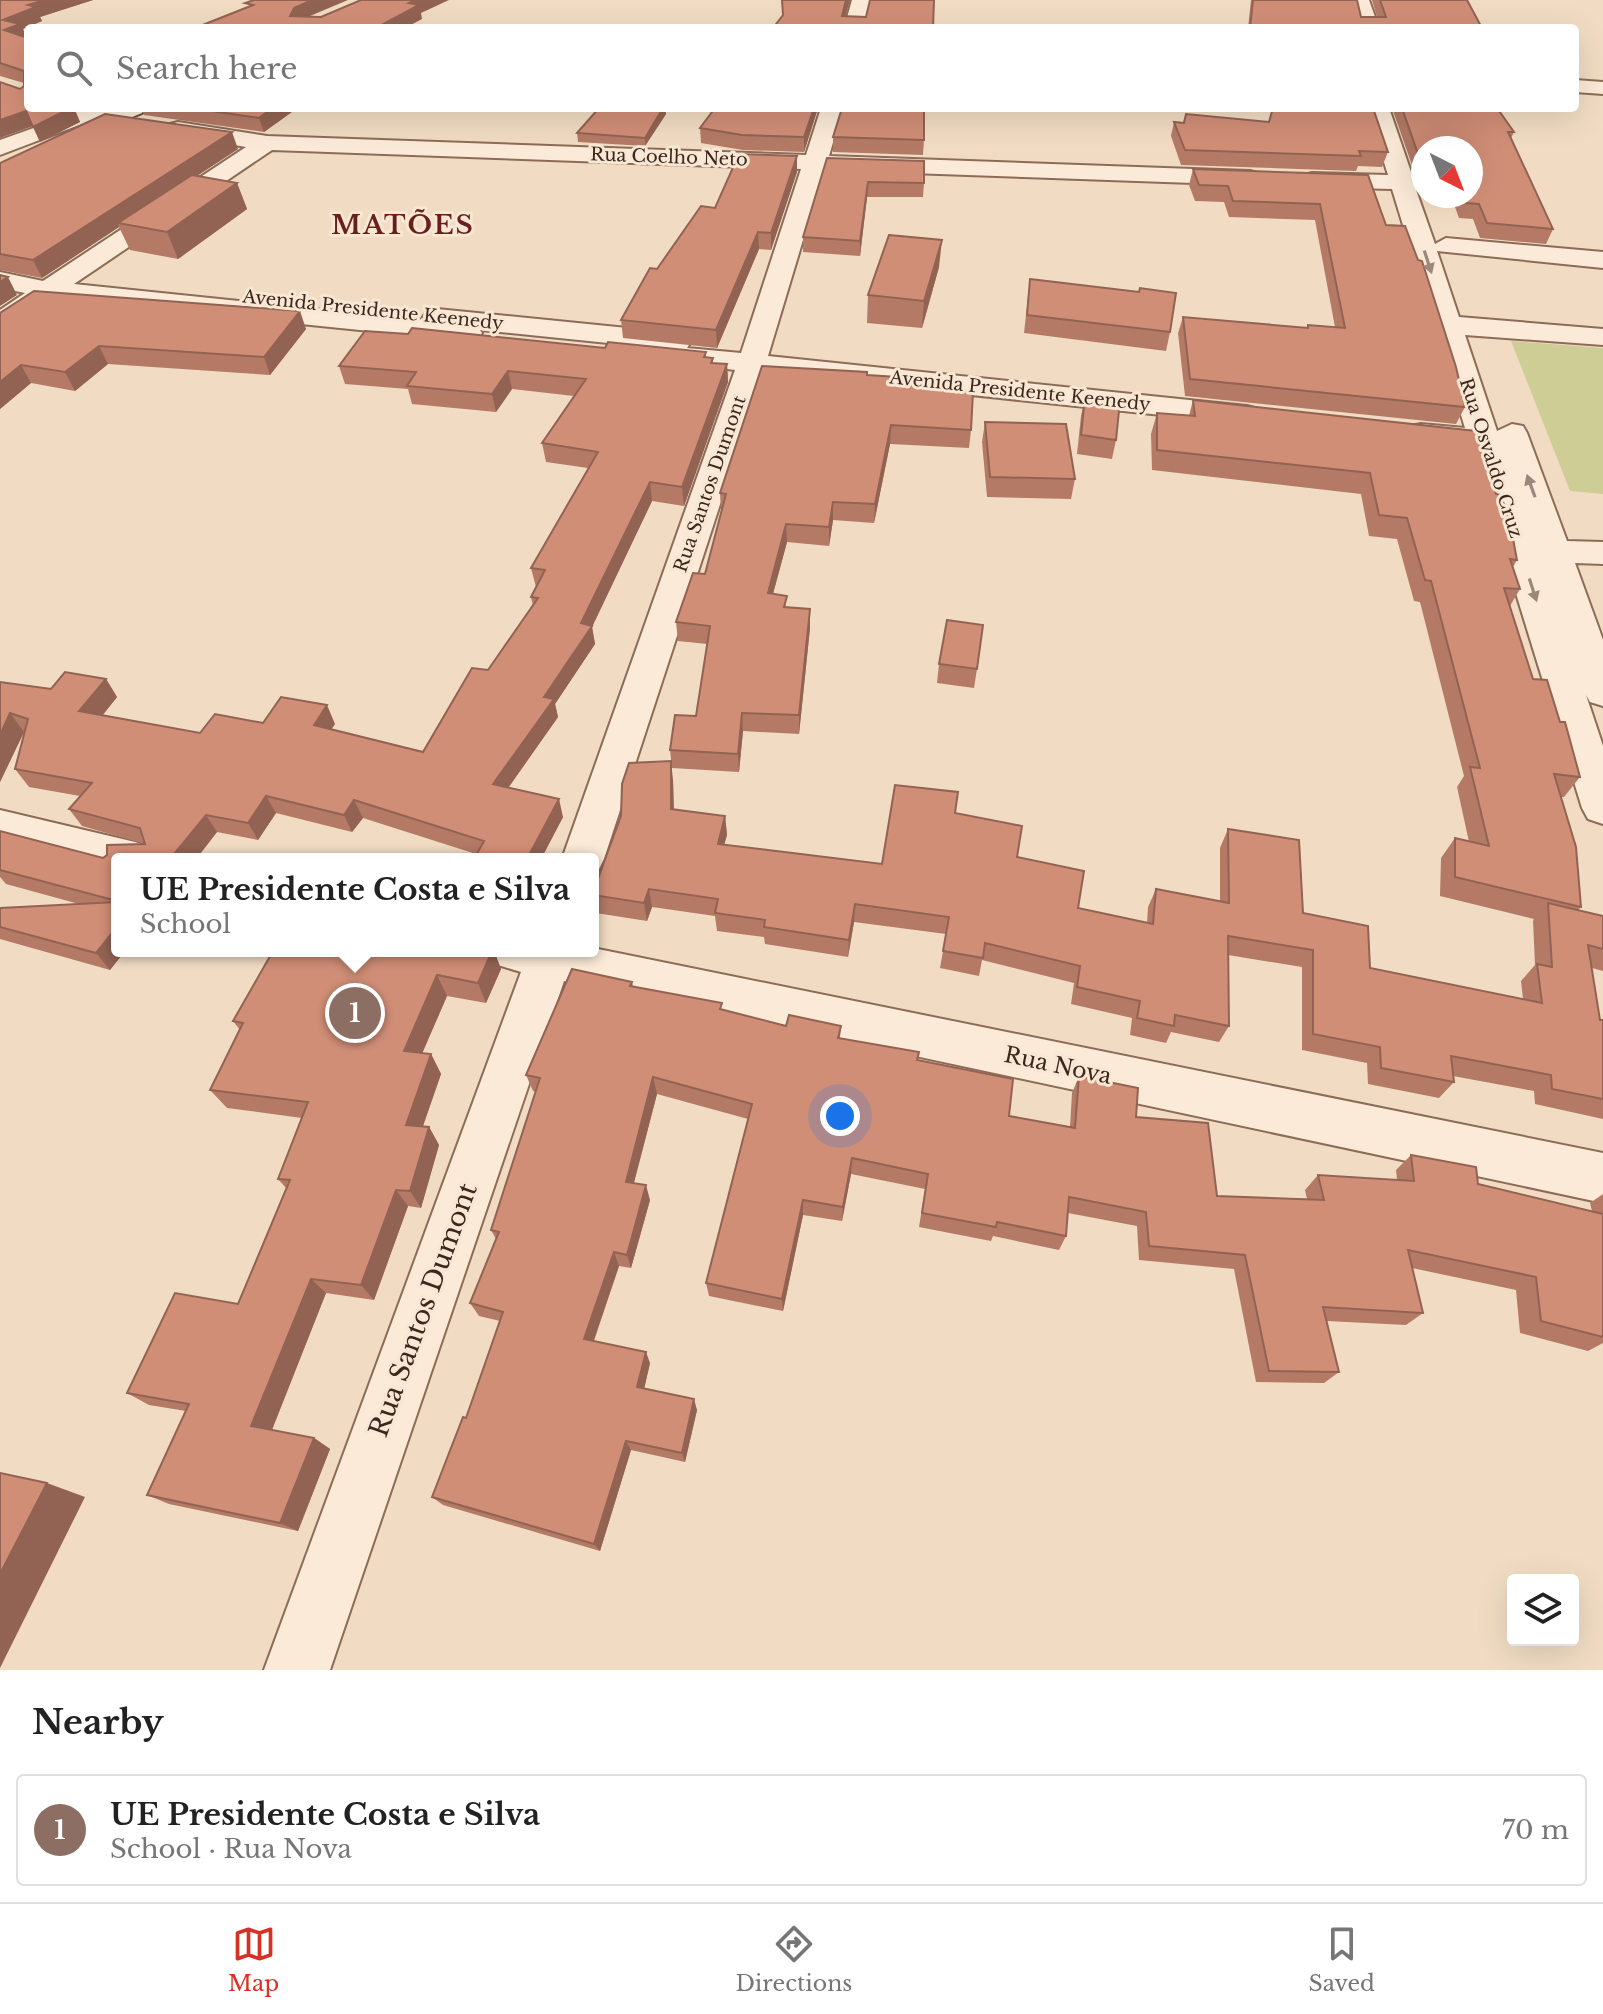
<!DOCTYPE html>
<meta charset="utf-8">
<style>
:root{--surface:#fff;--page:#f2f2f2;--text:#222;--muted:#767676;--line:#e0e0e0;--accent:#d93025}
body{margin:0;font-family:"Libre Baskerville",serif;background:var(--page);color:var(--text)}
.controls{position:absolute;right:24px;bottom:24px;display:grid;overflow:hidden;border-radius:8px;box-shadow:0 8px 32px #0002}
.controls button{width:72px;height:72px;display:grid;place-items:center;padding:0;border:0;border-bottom:2px solid var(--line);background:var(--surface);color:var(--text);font:40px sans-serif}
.compass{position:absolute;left:1411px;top:136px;width:72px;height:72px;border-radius:50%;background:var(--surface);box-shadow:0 8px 32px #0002;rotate:138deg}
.you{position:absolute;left:840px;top:1116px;width:28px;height:28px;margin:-20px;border:6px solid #fff;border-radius:50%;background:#1a73e8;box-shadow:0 0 0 12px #1a73e833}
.badge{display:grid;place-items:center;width:52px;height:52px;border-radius:50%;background:var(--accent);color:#fff;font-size:26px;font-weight:700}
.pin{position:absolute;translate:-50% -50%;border:4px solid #fff;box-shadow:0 2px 8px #0006}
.popup{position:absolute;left:111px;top:853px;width:488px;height:104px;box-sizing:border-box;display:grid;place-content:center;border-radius:8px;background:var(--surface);filter:drop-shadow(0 2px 6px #0005);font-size:26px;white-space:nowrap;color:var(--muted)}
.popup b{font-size:30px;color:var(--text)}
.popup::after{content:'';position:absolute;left:50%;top:100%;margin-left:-16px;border:16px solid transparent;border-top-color:var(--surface)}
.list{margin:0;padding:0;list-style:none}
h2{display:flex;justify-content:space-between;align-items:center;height:104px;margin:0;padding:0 32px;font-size:34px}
h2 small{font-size:26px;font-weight:400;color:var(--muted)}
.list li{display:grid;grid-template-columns:52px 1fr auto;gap:24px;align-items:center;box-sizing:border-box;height:112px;margin:0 16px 16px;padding:0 16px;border:2px solid var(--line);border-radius:8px}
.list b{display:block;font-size:30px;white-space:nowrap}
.list p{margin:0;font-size:26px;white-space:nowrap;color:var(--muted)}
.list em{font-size:26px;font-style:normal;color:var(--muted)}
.icon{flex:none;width:44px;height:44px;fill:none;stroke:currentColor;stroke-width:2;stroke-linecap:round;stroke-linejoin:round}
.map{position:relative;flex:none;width:1603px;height:1670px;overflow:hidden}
.search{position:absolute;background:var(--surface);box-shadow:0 8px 32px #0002;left:24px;right:24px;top:24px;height:88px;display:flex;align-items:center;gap:20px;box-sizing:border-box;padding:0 28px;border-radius:8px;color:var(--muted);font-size:30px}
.sheet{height:232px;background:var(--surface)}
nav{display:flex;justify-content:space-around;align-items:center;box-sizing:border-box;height:112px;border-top:2px solid var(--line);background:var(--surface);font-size:22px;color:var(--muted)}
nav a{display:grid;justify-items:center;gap:4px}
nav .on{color:var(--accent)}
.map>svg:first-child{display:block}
</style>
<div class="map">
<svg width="1603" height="1670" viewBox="0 0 1603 1670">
<rect width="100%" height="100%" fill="#f1dcc3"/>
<!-- green -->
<path fill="#cfcd96" d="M1511,341L1603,348V494L1570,491Z"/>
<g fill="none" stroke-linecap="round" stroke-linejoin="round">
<defs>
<g id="street">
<path d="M852,0H870L864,28H844Z"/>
<path d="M1351,0H1369L1379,28H1359Z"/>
<path d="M1575,80L1603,82V94L1575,92Z"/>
<path d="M90,108L98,114L95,119L0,155V140Z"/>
<path d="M821,108H843L829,156L1250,171L1258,173L1262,178L1258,183L1250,185L824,170L768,356L1247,406L1258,409L1262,415L1258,421L1247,424L763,373L604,859L598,871L593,873V859H562L735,370L647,359L643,353L647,347L480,330L482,333L478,339L468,341L53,299L10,328L0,330V310L25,293L0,288V272L43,281L246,147L170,134L167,129L170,124L178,122L267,136L806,155ZM272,150L801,169L741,353L687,348L691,342L687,336L677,333L437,309L427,311L423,317L425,320L74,284Z"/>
<path d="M1367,108H1389L1412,175L1423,176V190H1416L1435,244L1446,238L1603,252V268L1437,251L1459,317L1603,329V345L1465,335L1497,431L1512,424L1523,426L1527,433L1567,541L1603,542V564L1575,563L1603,640V706L1590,702L1586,695L1603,746V824L1588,819L1582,808L1471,447L1410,440L1406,433L1410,426L1421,424L1465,428L1392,189L1312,187L1304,185L1300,180L1304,175L1312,173L1388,175Z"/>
<path d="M0,810L135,842L150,847L156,859H117V872L0,842Z"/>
<path d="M593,948L1603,1153V1203L564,981L330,1670H264L521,972L498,965L491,951H593Z"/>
</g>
<path id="secondary" d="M59,108H94L106,112L115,108H145L142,113L108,127L62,113Z"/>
</defs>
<!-- street casing -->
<use href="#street" stroke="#8c6c58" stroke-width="4"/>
<!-- secondary casing -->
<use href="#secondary" stroke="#6e4d3c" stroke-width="4"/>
<!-- street -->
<use href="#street" fill="#fbead7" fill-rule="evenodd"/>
<!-- secondary -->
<use href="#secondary" fill="#fbead7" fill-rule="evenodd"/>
</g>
<!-- wall -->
<g fill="#b47a66">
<path d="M0,0H93L40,17L42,21L23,29L28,108H74L80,122L40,142L33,126L20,89L24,86V83L0,76Z"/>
<path d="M1251,0H1357L1361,17H1377L1372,0H1467L1482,28H1248Z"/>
<path d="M141,108H296V109L264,132L144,115Z"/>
<path d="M599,108H665L666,114L645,146L578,142L577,133Z"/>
<path d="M715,108H818L804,152L743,150L701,143L700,128Z"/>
<path d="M1272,108H1373L1388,152L1382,167L1358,166L1356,171L1181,165L1171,136L1174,122L1183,123L1186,114L1269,122Z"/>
<path d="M1392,108H1497L1514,132L1511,138L1553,229L1546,244L1480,238L1473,219L1459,218L1451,196H1471V148H1423V169L1413,168Z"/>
<path d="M833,137L924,140L923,155L833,152Z"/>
<path d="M238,149L197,176L237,183L247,209L178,259L130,250L119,227L42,278L0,270V163Z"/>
<path d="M797,156V172L771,250L759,249L717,348L623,338L621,320L657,269L715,208Z"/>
<path d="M827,158L924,183L923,197H867L860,256L803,252V237Z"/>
<path d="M1193,169L1368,175L1386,225L1465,407L1456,424L1185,396L1178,333L1183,317L1307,328L1308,325L1335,327L1315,220L1229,217L1224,202L1195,201L1189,185Z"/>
<path d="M939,267L922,328L867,323L868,295Z"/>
<path d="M1030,279L1170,332L1166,351L1024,333Z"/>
<path d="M0,313L306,329L270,375L108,364L75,391L31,383L0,409Z"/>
<path d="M605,348L706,352V357L713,358V363L727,364L728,382L684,506L652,501L592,627L595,644L555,704L558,717L509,787L563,817L541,859H474L476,854L363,818L352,832L276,813L258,840L217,832L196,859H117V951H125L110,970L0,939V908L79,904L6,884L0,877V831L103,858L145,844L82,826L69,809L80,796L29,787L15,769L24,732L0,782V682L51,689L106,679L117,697L103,715L200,733L263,723L335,724L331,729L423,752L488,670L533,606L531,597L536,587L531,568L588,468L546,462L542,443L574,396L512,389L496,412L412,404L408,389L345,384L339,366Z"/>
<path d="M867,375L896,383L971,430L969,448L890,444L874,523L833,520L829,546L787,542L773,594L810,628L799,734L743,731L739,772L672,768L670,750L696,716L707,644L678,641L676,622L705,574L721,511L720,493Z"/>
<path d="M1085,397L1116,440L1112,459L1077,454L1081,416Z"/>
<path d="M1193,400L1476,431L1517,560L1513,567L1520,589L1510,606L1533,679L1560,722L1580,777L1564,797H1561L1581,907L1578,910L1603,916V971L1592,968L1600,1020H1603V1119L1535,1104L1534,1091L1453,1076L1454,1082L1439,1098L1368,1084L1367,1063L1302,1050V967L1228,955L1229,1026L1219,1042L1171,1032L1166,1043L1130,1035L1132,1018L1071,1004L1074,983L982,960L979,976L940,968L946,934L854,922L848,957L765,944L764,937L717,931L715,916L652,907L647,921L596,913L593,900V892L673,780L674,809L725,816L727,835L724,845L882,864L955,813L1017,857L1078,908L1147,923L1148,907L1156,889L1220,901V848L1228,829L1303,913L1370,968L1523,999L1521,981L1535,965L1533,921L1534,919L1440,896L1441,858L1455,838L1469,842L1457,787L1464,776L1420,602L1414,601L1397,539L1369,536L1361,494L1152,470L1151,434L1157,413L1189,416Z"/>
<path d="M985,422L1075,479L1071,499L987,497L982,442Z"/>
<path d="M939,664L977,669L974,688L937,683Z"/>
<path d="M273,951H494L501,969L486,1003L447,996L422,1053L431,1054L441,1074L423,1126L429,1127L439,1145L421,1208L408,1206L374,1300L326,1293L272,1430L314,1438L330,1449L298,1531L169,1504L147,1495L186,1411L149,1405L127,1393L238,1304L286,1188L278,1179L302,1118L227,1108L210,1090L240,1030L233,1021Z"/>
<path d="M632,982L633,986L786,1026H841L840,1038L917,1060L1009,1116L1070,1127L1072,1093L1079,1076L1136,1117L1217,1196L1307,1199L1305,1190L1318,1175L1397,1180L1396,1170L1411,1155L1478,1184L1592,1211L1590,1203L1603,1194V1343L1588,1351L1520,1333L1516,1290L1412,1268L1423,1313L1406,1325L1327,1321L1339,1372L1324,1383L1256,1382L1234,1269L1139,1260L1137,1226L1068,1213L1066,1236L1059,1250L993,1236L991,1241L919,1227L925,1189L851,1174L842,1221L803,1215L783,1311L709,1296L706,1283L748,1119L657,1094L634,1183L650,1200L631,1268L619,1266L594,1341L650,1363L644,1389L697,1410L685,1462L631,1450L600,1551L443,1505L432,1497L466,1418L500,1321L479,1316L470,1303L496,1239L491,1230L536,1092L533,1091L526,1075Z"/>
</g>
<!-- shaded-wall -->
<g fill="#926353">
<path d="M45,0H93L40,17L42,21L23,29L27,38L4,30L3,20L28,5Z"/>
<path d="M312,0H348L298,21L290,16L294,8Z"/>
<path d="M417,0H449L421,13L422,19L405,28H376L409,3Z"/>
<path d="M846,0H850L842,28V16Z"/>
<path d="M71,108H74L80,122L40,142L33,127Z"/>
<path d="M272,108L296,109L264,132L259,118Z"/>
<path d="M663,108H665L666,114L645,146V138Z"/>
<path d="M814,108H818L804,152V137Z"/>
<path d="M26,111L33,126L0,138V120Z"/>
<path d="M232,132L238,149L123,224L118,223L119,227L42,278L33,260Z"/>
<path d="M797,156V172L771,250V233Z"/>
<path d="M868,182L867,197L860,256V241Z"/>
<path d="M237,183L247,209L178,259L167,232Z"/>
<path d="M758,232L759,249L717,348L716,330Z"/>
<path d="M942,240L939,267L922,328L924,301Z"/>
<path d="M8,277L17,295L0,306V282Z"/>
<path d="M300,311L306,329L270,375L264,357Z"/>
<path d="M99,346L108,364L75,391L65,372Z"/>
<path d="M727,364L728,382L684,506L682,487Z"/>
<path d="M21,365L31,383L0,409V382Z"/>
<path d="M508,371L512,389L496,412L492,394Z"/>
<path d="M891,425L890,444L874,523L875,504Z"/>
<path d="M650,482L652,501L592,627L595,644L555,704L558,717L498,802L493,784L544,697Z"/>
<path d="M833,502V520L829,546V527Z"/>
<path d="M786,524L787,542L768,612V593Z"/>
<path d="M810,609V628L799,734V715Z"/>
<path d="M106,679L117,697L91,729L79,711Z"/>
<path d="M327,705L335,724L322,743L314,725Z"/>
<path d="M10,713L24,732L0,782V735Z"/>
<path d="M742,713L743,731L739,772L738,754Z"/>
<path d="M671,761L673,780L674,827L671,809Z"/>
<path d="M266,796L276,813L258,840L248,823Z"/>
<path d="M559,799L563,817L541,859H527Z"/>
<path d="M354,800L363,818L352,832L344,815Z"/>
<path d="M206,815L217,832L196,859H170Z"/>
<path d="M725,816L727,835L719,862L718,844Z"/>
<path d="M649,889L652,907L647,921L644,903Z"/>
<path d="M855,904L854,922L848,957L849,940Z"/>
<path d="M117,927V951H125L110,970L96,953Z"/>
<path d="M492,951H494L501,969L486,1003L478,983Z"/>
<path d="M437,975L447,996L415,1070L404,1051Z"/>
<path d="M431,1054L441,1074L417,1143L406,1125Z"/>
<path d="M653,1077L657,1094L630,1197L626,1182Z"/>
<path d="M429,1127L439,1145L421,1208L410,1191Z"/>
<path d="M852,1158L851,1174L842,1221L843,1207Z"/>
<path d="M646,1185L650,1200L631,1268L627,1255Z"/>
<path d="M396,1190L408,1206L374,1300L361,1285Z"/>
<path d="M803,1200V1215L783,1311L782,1299Z"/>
<path d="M614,1252L619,1266L590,1351L584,1339Z"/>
<path d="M311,1279L326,1293L269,1437L251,1426Z"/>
<path d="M646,1352L650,1363L642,1398L637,1387Z"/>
<path d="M694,1399L697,1410L685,1462L682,1453Z"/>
<path d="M314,1438L330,1449L298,1531L280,1523Z"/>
<path d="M626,1441L631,1450L600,1551L594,1544Z"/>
<path d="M47,1483L85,1497L0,1668V1574Z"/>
</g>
<!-- building -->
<g fill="#d18e77" stroke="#926353" stroke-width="2">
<path d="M0,0H45L28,5L36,7L3,20L20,24L4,30L28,38V108H71L33,127L26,111L0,120V82L20,89L24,86V71L0,63Z"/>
<path d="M254,0H312L294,8L290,16L321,17L361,0H417L409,3L419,5L376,28H195L253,5L245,3Z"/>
<path d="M782,0H846L842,16L866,17L870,0H934L933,28H773L783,15Z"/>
<path d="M1253,0H1357L1361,17H1386L1380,0H1467L1482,28H1250Z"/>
<path d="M191,108H272L259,118Z"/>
<path d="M599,108H663L645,138L577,133Z"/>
<path d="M715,108H814L804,137L742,135L700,128Z"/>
<path d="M842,108H924V140L833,137Z"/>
<path d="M1273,108H1373L1388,152L1359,151L1361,156L1185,150L1174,122L1184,123L1186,114L1269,122Z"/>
<path d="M1402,108H1497L1514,132H1508L1553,229L1487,223L1479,204L1466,203L1463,196H1471V148H1423V154H1418Z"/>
<path d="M105,114L232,132L33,260L0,254V163Z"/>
<path d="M739,154L797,156L771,233L758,232L716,330L621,320L650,268L657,269L701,206L715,208Z"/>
<path d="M827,158L924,161V183L868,182L860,241L803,237Z"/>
<path d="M1193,169L1368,175L1386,225L1405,226L1418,260L1422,261L1456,367L1465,407L1190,379L1183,317L1308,328V325L1345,328L1320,204L1233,201L1228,186L1199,185Z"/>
<path d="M192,175L237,183L167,232L118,223Z"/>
<path d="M889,235L942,240L924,301L868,295Z"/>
<path d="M0,275L8,277L0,282Z"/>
<path d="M1030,279L1139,292L1140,288L1176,293L1170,332L1027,315Z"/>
<path d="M34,291L300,311L264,357L99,346L65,372L21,365L0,382V313Z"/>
<path d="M412,328L605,348L608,342L706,352L704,357L713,358L711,363L727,364L682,487L650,482L581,623L592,626L544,697L554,699L493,784L559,799L527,859H474L484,841L354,800L344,815L266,796L248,823L206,815L170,859H117V901L0,870V831L103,858L107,855V845L145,844L140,828L69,809L92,783L15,769L28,719L10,713L0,735V682L51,689L65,672L106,679L79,711L200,733L215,714L263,723L281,697L327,705L314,725L423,752L472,668L488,670L538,598L531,597L545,570L531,568L598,452L542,443L586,379L508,371L492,394L407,386L416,372L339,366L365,331L408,334Z"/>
<path d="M762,366L867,372V375L897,377L896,383L973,392L971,430L891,425L875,504L833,502L829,527L786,524L768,593L787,596L784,607L810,609L799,715L742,713L738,754L670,750L675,715L696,716L710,626L676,622L693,573L705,574L726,494L720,493Z"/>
<path d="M1085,397L1120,401L1116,440L1081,435Z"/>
<path d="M1193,400L1476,431L1496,494L1501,495L1511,528L1517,560L1510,559L1520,589L1504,588L1533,679L1547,680L1560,722H1565L1580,777L1554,774L1576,847L1581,907L1455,877V838L1489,846L1470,767L1480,768L1431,581L1425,580L1407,518L1379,515L1370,473L1157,450V413L1195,416Z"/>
<path d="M985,422L1066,424L1075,479L990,477Z"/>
<path d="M947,620L983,625L977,669L939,664Z"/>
<path d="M671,761V809L725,816L718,844L882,864L895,785L958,792L955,813L1022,826L1017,857L1084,871L1078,908L1153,924L1156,889L1229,903L1228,829L1299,840L1303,913L1368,926L1370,968L1542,1003L1537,964L1552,967L1548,903L1603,916V949L1588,945L1600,1020H1603V1099L1552,1089L1551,1075L1451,1056L1454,1082L1381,1068L1380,1047L1313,1034V950L1228,936L1229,1026L1175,1015L1174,1026L1137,1018L1140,1001L1077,987L1080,966L985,943L983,958L943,951L949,917L855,904L849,940L764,927L765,920L715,913L718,899L649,889L644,903L593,895V892L621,816L622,784L629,763Z"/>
<path d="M117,902V927L96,953L0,927V908Z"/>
<path d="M273,951H492L478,983L437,975L404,1051L431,1054L406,1125L429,1127L410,1191L396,1190L361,1285L311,1279L251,1426L314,1438L280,1523L147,1495L189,1404L127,1393L175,1293L238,1304L290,1180L278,1179L308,1102L210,1090L243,1023L233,1021Z"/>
<path d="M572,969L632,982L630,986L722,1003L720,1009L786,1026L789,1015L841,1026L838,1038L919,1052L917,1060L1013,1079L1009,1116L1075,1128L1079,1076L1138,1088L1136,1117L1208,1123L1217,1196L1324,1200L1318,1175L1414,1181L1411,1155L1476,1167L1478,1184L1603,1214V1337L1541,1321L1536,1277L1408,1250L1423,1313L1323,1307L1339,1372L1269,1371L1245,1255L1149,1246L1146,1212L1069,1197L1066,1236L997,1222L996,1227L922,1213L928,1174L852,1158L843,1207L803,1200L782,1299L706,1283L752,1104L653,1077L626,1182L646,1185L627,1255L614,1252L584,1339L646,1352L637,1387L694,1399L682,1453L626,1441L594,1544L432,1497L463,1417L466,1418L503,1312L470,1303L499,1232L491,1230L540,1078L526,1075Z"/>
<path d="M0,1473L47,1483L0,1574Z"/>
</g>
<!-- one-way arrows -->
<defs><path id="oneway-solid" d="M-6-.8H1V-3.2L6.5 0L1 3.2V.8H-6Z" transform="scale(2)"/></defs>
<g fill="#9b887a">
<use href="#oneway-solid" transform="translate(1428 262) rotate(72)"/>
<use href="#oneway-solid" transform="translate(1531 486) rotate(-110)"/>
<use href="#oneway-solid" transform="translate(1533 590) rotate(72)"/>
</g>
<g text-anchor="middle" stroke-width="6" stroke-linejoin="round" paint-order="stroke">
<!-- far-street labels -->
<g font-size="18" fill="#3b271d" stroke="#f7e7d3">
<text transform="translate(669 157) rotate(2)" y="6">Rua Coelho Neto</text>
<text transform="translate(373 310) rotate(6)" y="6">Avenida Presidente Keenedy</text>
<text transform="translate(1020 391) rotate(6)" y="6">Avenida Presidente Keenedy</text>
<text transform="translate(1491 458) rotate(72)" y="6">Rua Osvaldo Cruz</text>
<text transform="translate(710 484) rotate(-71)" y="6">Rua Santos Dumont</text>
</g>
<!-- street labels -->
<g font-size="22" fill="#3b271d" stroke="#f7e7d3">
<text transform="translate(1058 1065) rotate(12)" y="8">Rua Nova</text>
</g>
<!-- far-district labels -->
<g font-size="26" font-weight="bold" letter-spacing="2" fill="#6a1f1a" stroke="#f7e7d3">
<text x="403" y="234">MATÕES</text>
</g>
<!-- near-street labels -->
<g font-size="26" fill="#3b271d" stroke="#f7e7d3">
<text transform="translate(423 1310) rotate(-70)" y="9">Rua Santos Dumont</text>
</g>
</g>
</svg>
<div class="controls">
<button><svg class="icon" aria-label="layers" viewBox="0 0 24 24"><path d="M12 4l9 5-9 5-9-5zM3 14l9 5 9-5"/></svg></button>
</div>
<svg class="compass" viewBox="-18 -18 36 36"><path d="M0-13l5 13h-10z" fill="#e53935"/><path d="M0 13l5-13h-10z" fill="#767676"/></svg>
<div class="you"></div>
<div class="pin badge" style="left:355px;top:1013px;background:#8d6e63">1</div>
<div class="popup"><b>UE Presidente Costa e Silva</b>School</div>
<div class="search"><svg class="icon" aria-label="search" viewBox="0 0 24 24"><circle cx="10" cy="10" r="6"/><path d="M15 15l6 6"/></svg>Search here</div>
</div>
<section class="sheet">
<h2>Nearby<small></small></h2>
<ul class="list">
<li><span class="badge" style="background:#8d6e63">1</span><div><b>UE Presidente Costa e Silva</b><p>School · Rua Nova</p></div><em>70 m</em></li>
</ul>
</section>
<nav>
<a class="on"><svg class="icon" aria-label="map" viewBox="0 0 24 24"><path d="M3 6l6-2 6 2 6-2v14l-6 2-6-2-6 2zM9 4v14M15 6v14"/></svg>Map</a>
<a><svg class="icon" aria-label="directions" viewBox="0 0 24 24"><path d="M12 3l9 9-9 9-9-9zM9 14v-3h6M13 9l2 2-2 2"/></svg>Directions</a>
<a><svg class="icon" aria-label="saved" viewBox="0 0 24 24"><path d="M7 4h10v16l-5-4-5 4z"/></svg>Saved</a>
</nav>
